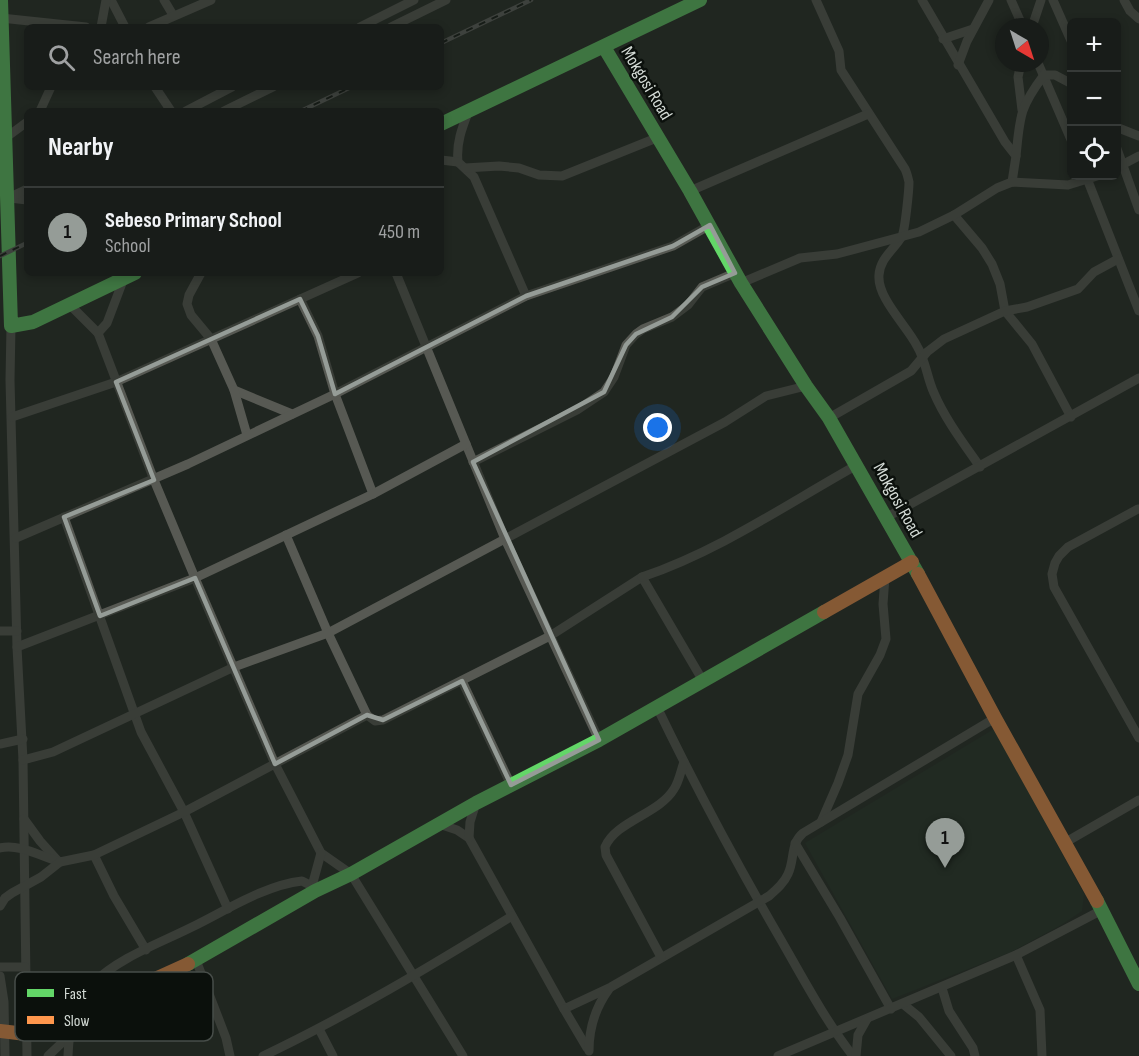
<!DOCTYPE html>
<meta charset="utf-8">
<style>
:root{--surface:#181c19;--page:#212522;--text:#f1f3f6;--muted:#9fa1a2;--line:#363a38;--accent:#959c97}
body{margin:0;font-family:"Sofia Sans Condensed",sans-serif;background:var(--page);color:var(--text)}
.controls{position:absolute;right:18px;top:18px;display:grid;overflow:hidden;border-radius:9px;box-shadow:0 3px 9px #0003}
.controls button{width:54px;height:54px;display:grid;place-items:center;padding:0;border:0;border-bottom:2px solid var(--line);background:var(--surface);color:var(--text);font:30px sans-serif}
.compass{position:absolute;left:995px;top:18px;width:54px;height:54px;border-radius:50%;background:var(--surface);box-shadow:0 3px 9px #0003;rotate:141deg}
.you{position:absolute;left:658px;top:428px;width:21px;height:21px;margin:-15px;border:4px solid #fff;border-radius:50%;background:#1a73e8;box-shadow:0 0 0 9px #1a73e833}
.badge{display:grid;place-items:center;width:39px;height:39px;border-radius:50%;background:var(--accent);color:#111;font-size:20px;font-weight:700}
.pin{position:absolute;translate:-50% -50px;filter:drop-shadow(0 2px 3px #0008)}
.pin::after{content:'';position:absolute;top:32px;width:21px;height:18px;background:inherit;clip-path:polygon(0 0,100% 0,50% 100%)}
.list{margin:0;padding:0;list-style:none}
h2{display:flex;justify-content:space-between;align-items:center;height:78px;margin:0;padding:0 24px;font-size:26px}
h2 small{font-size:20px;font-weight:400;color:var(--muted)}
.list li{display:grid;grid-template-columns:39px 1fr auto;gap:18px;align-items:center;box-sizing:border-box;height:90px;padding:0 24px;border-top:2px solid var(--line)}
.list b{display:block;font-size:22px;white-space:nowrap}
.list p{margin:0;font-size:20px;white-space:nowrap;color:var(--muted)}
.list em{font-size:20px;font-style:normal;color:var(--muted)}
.icon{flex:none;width:33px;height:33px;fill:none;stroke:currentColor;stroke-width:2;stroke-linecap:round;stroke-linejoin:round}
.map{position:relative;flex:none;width:1139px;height:1056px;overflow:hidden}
.search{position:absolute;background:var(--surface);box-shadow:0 3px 9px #0003;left:24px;top:24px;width:420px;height:66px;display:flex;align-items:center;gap:15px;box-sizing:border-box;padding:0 21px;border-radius:9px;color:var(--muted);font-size:22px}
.panel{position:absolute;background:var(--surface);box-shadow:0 3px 9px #0003;left:24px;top:108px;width:420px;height:168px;border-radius:9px}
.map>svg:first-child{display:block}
</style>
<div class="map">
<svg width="1139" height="1056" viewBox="0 0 1139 1056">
<rect width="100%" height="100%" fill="#202621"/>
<!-- built -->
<path fill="#223025" d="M994,729L1084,894L1082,911L1061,925L1011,952L892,999L805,843Z"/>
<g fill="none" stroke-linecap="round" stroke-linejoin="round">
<!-- street -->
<g stroke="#575953" stroke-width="9">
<path d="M111,0L125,27"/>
<path d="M164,0L173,15"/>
<path d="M816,0L839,51L841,70L905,169C907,173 908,178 909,182C909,190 905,230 902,236C894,250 880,258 879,275C877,298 907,326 917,346C926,361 927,378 934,393C945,419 964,444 980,467"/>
<path d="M922,0L1005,142L1016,156L1012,182"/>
<path d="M1011,0L1023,27"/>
<path d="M1053,0L1072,43"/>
<path d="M1124,0L1130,11L1139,19"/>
<path d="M1,18L86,27"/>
<path d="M101,27L106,0"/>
<path d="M149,27L211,0"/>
<path d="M360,27L414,0"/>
<path d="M391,27L446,0"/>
<path d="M1032,27L1041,0"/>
<path d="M943,39L973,29"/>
<path d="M1021,63L1018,77L1022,110"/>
<path d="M1038,63L1072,142"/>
<path d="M958,65L967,41L989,0"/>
<path d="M155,87L171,111"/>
<path d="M469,110C462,128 456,143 458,162L474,177L526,296"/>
<path d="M40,111L51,87"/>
<path d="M186,111L232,87"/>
<path d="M224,111L273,87"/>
<path d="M1116,127L1139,136"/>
<path d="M4,139L27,122"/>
<path d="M1116,146L1139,210"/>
<path d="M1016,156C1020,117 1019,108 1044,75H1055L1072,84"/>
<path d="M441,160L458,162"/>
<path d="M465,168L499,166L519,168L539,175L562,176L659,137"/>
<path d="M1116,168L1139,156"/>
<path d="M1086,176L1139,311"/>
<path d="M690,191L868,114"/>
<path d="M10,198L27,200"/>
<path d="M6,199L27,189"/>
<path d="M954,215L982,248L992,264L1000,284L1005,311L1032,344L1071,417"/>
<path d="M201,273L189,295L187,304L191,315L211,339L234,390L292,414"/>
<path d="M741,283L800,258L837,254L919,232L954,215L997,188L1012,182L1068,185L1097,176"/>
<path d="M300,299L318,336L335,394L373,494"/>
<path d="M69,304L98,333L154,480L195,578L275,764L321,853L351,874L463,1056"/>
<path d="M11,326L10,380L17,647L23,760L27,1056"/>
<path d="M98,333L107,323L124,278"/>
<path d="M234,390L247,435"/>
<path d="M12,417L116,382L358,273"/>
<path d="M829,418L911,371L927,352L944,339L1005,311L1027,307L1078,289L1094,272L1118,259"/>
<path d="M466,444L505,539L599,740"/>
<path d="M473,462L577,410L604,392L614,377L626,345L636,334L643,329L672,317L688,305L702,287L735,273"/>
<path d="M1138,509L1068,547L1059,556L1055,563L1052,574L1054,587L1139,738"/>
<path d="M64,517L141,732L184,812L228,909"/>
<path d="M887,517L1139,378"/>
<path d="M286,535L328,633L367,715L375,721L383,720L550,636L642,577L703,681"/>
<path d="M16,538L188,464L335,394L526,296L673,246L710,225"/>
<path d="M642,577C719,551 787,504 857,465"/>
<path d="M0,631H17"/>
<path d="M17,647L195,578L373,494L466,444L396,273"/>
<path d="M462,681L511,785"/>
<path d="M657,707C695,786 737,864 781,940C804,980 825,1020 853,1056"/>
<path d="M0,744L23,739"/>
<path d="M23,760L53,752L234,667L328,633L725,422L766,396L806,386"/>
<path d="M24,819L40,841L58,861"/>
<path d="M821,822L838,783L848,755L858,694L880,655L886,639L883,604L885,577"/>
<path d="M439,824L457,830L469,838L564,1009L611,987L769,896C777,889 784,883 788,874C795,859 790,844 803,833L995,718"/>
<path d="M469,838L470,822L476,803"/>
<path d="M1066,842L1139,800"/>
<path d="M795,843L840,918L891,1009"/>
<path d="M0,848C19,843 42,857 60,862"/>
<path d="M94,855L114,896L146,950"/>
<path d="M315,891L312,886L321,853"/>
<path d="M0,906L5,898L12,893L41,877L60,862L94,855L184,812L367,715"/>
<path d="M1016,955L1040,1010L1042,1056"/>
<path d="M661,957L606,855L605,847C616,821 659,814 674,789C679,782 681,770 684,762"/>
<path d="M196,960L226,1038L230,1056"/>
<path d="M0,967H25"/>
<path d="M0,976L4,1002L5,1056"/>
<path d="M942,988L949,1011L973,1048L975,1056"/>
<path d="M903,1004L919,1017L951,1056"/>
<path d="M564,1009L587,1048"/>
<path d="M319,1029L333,1056"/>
<path d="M589,1051C589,1027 595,1008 609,989"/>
<path d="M48,1056L69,1036"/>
<path d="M68,1056C69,1031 73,1002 92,984C120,957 158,944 192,927C225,911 265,885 302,881L312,886"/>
<path d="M263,1056C349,1015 431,966 512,916"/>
<path d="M778,1056L1016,955L1102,910"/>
<path d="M856,1056L858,1035L867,1019"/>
</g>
<!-- fast -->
<g stroke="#63d668" stroke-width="14">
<path d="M1,0L11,326L33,322L135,273"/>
<path d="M604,47L690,191L741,283L806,386L829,418L918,574"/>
<path d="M441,124L700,0"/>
<path d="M1097,901L1139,984"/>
<path d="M188,964L315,891L351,874L476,803L599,740L824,612"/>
</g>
<!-- slow -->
<g stroke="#ff974d" stroke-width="14">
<path d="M918,574L995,718L1097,901"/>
<path d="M824,612L912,562"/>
<path d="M0,1031L26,1034L45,1029L188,964"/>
</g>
<defs>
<g id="rail">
<path d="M441,43L531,0"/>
<path d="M301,111L351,87"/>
<path d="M0,256L27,243"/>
</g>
</defs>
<!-- rail casing -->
<use href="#rail" stroke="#61635f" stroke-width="4.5"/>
<!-- rail -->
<use href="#rail" stroke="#0b100c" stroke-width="2" stroke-dasharray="7" stroke-linecap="butt"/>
</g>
<!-- marked area -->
<path d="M0 0H1139V1056H0ZM710,225L735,273L702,287L672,317L636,334L626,345L604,392L473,462L599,740L511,785L462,681L383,720L367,715L275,764L195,578L100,616L64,517L154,480L116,382L300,299L318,336L335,394L526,296L673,246Z" fill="#202621" fill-opacity=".55" fill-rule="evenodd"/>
<path fill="none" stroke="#959c97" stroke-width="4.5" stroke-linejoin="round" d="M710,225L735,273L702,287L672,317L636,334L626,345L604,392L473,462L599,740L511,785L462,681L383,720L367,715L275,764L195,578L100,616L64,517L154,480L116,382L300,299L318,336L335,394L526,296L673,246Z"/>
<g text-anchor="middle" stroke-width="5" stroke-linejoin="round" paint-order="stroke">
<!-- street labels -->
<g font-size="18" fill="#d4dbd6" stroke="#0b100c">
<text transform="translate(647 83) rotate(59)" y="6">Mokgosi Road</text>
<text transform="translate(898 500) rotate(61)" y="6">Mokgosi Road</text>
</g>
</g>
<!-- legend -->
<rect x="15" y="972" width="198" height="69" rx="9" fill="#0b100c" stroke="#474d49" stroke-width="1.5"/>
<rect x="27" y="989" width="27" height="8" fill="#63d668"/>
<rect x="27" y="1016" width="27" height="8" fill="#ff974d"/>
<g font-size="16" fill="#d4dbd6">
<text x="64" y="999">Fast</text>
<text x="64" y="1026">Slow</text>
</g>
</svg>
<div class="controls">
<button>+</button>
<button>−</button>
<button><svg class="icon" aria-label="locate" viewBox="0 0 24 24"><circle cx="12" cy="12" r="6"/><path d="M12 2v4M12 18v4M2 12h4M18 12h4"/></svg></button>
</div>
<svg class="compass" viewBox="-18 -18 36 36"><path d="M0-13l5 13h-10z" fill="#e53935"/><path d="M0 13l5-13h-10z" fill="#9fa1a2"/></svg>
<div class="you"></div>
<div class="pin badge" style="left:945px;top:868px">1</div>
<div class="search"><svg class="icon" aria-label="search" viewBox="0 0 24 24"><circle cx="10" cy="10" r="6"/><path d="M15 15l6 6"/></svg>Search here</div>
<section class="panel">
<h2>Nearby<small></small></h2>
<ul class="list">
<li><span class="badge">1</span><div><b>Sebeso Primary School</b><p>School</p></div><em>450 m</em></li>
</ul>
</section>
</div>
